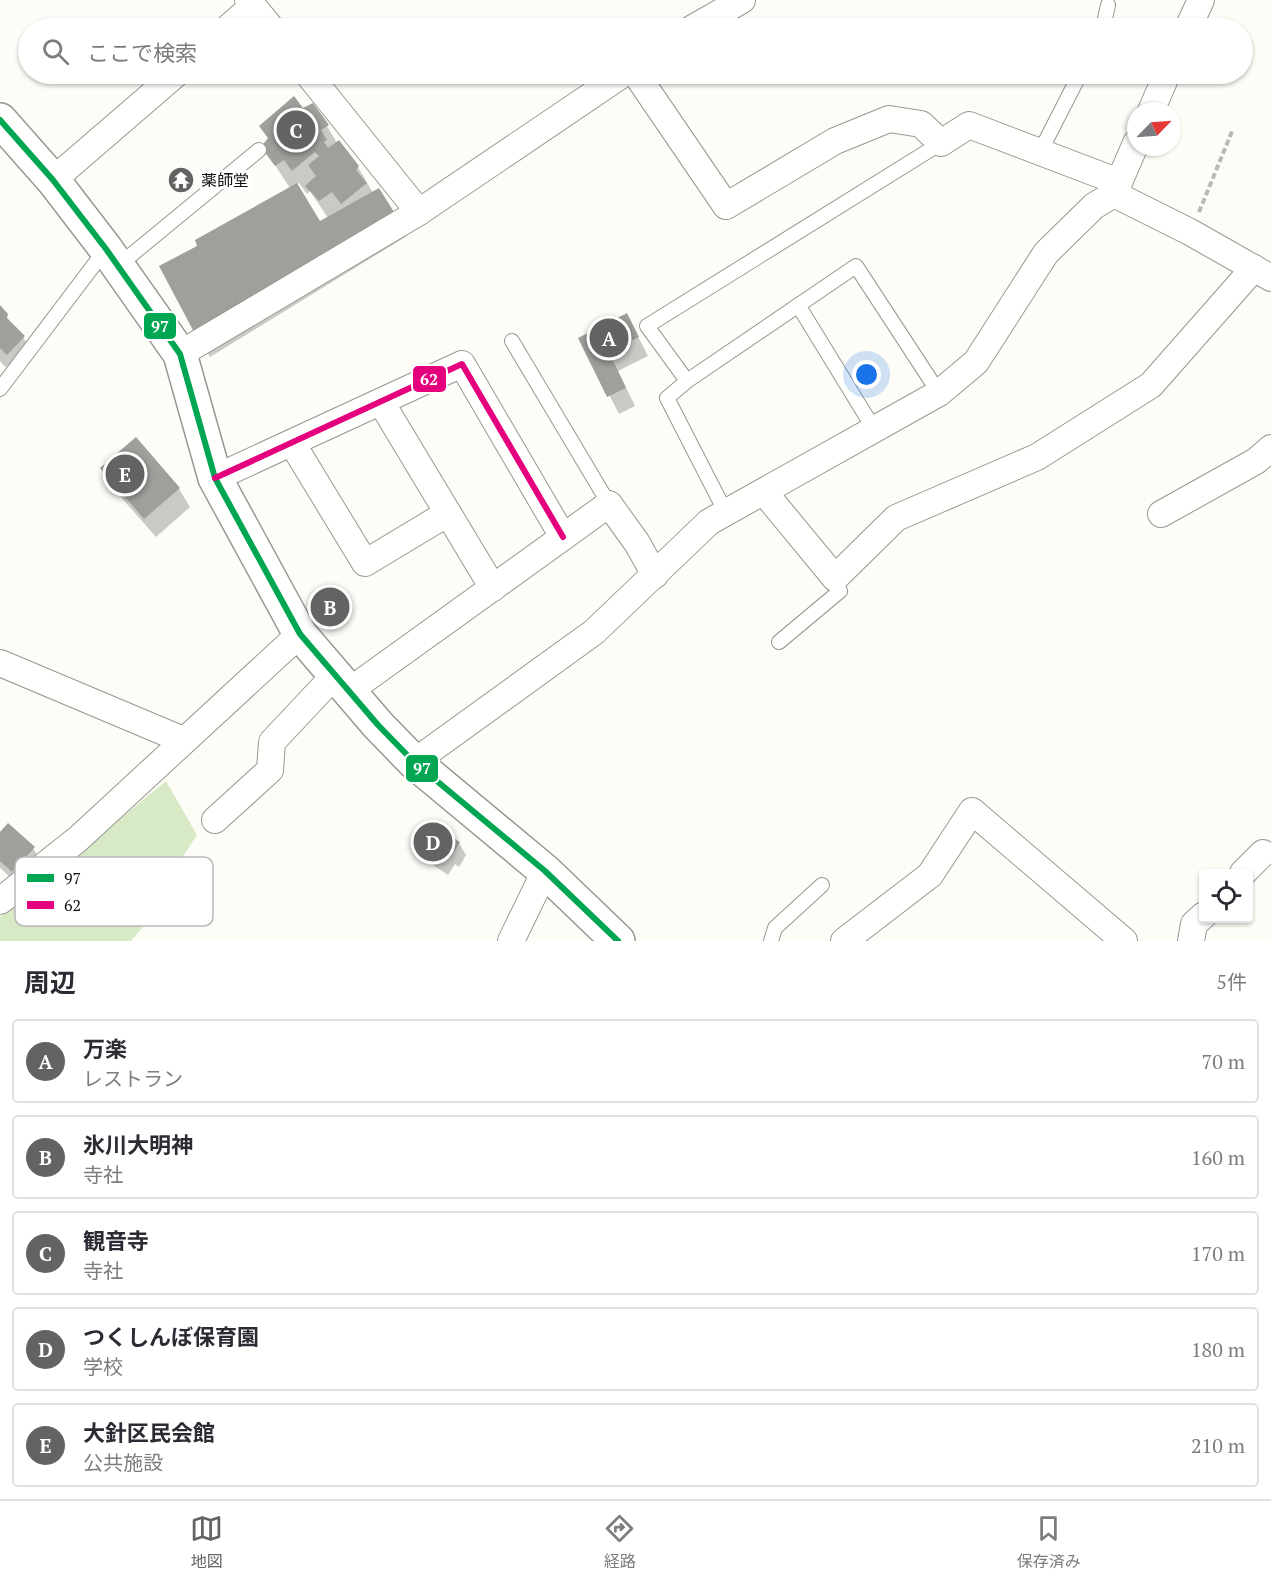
<!DOCTYPE html>
<html lang="ja">
<meta charset="utf-8">
<style>
:root{--surface:#fff;--page:#f2f2f3;--text:#2b2b33;--muted:#7c7c81;--line:#e1e1e2;--accent:#646362}
body{margin:0;font-family:"PT Serif","Noto Sans JP",serif;background:var(--page);color:var(--text)}
.controls{position:absolute;right:18px;bottom:18px;display:grid;overflow:hidden;border-radius:6px;box-shadow:0 2px 4px #0004}
.controls button{width:54px;height:54px;display:grid;place-items:center;padding:0;border:0;border-bottom:2px solid var(--line);background:var(--surface);color:var(--text);font:30px sans-serif}
.compass{position:absolute;left:1127px;top:102px;width:54px;height:54px;border-radius:50%;background:var(--surface);box-shadow:0 2px 4px #0004;rotate:65deg}
.you{position:absolute;left:867px;top:375px;width:21px;height:21px;margin:-15px;border:4px solid #fff;border-radius:50%;background:#1a73e8;box-shadow:0 0 0 9px #1a73e833}
.badge{display:grid;place-items:center;width:39px;height:39px;border-radius:50%;background:var(--accent);color:#fff;font-size:20px;font-weight:700}
.pin{position:absolute;translate:-50% -50%;border:3px solid #fff;box-shadow:0 2px 6px #0006}
.list{margin:0;padding:0;list-style:none}
h2{display:flex;justify-content:space-between;align-items:center;height:78px;margin:0;padding:0 24px;font-size:26px}
h2 small{font-size:20px;font-weight:400;color:var(--muted)}
.list li{display:grid;grid-template-columns:39px 1fr auto;gap:18px;align-items:center;box-sizing:border-box;height:84px;margin:0 12px 12px;padding:0 12px;border:2px solid var(--line);border-radius:6px}
.list b{display:block;font-size:22px;white-space:nowrap}
.list p{margin:0;font-size:20px;white-space:nowrap;color:var(--muted)}
.list em{font-size:20px;font-style:normal;color:var(--muted)}
.icon{flex:none;width:33px;height:33px;fill:none;stroke:currentColor;stroke-width:2;stroke-linecap:round;stroke-linejoin:round}
.map{position:relative;flex:none;width:1271px;height:941px;overflow:hidden}
.search{position:absolute;background:var(--surface);box-shadow:0 2px 4px #0004;left:18px;right:18px;top:18px;height:66px;display:flex;align-items:center;gap:15px;box-sizing:border-box;padding:0 21px;border-radius:33px;color:var(--muted);font-size:22px}
.sheet{height:558px;background:var(--surface)}
nav{display:flex;justify-content:space-around;align-items:center;box-sizing:border-box;height:84px;border-top:2px solid var(--line);background:var(--surface);font-size:16px;color:var(--muted)}
nav a{display:grid;justify-items:center;gap:3px}
nav .on{color:var(--accent)}
.map>svg:first-child{display:block}
</style>
<div class="map">
<svg width="1271" height="941" viewBox="0 0 1271 941">
<rect width="100%" height="100%" fill="#fdfcf7"/>
<!-- forest -->
<path fill="#d8eac5" d="M166,781L197,835L162,888L168,898L131,941H0V917Z"/>
<!-- shadow -->
<g fill="#0003" fill-rule="evenodd">
<path d="M303,110L327,126L337,143L358,167L373,193L393,212L407,236L210,357L196,333L199,247L290,188L263,147L269,140L261,126ZM299,183L307,194L310,191L328,218L319,223L296,185Z"/>
<path d="M0,310L23,337L34,355L18,373L10,364L5,367L0,361Z"/>
<path d="M627,315L648,356L618,371L635,406L619,414L580,338Z"/>
<path d="M136,439L179,489L190,507L156,537L112,487L102,469Z"/>
<path d="M0,834L33,848L44,866L23,889L0,868Z"/>
<path d="M413,843H459L466,855L459,867L455,864L448,875L420,856Z"/>
</g>
<!-- building -->
<g fill="#a19f9c">
<path d="M294,96L303,108L313,103L329,125L321,130L327,140L324,142L328,148L339,140L359,166L356,170L367,183L341,204L332,192L319,201L305,186L316,176L308,165L319,156L315,152L292,171L284,160L275,166L261,147L268,138L259,126Z"/>
<path d="M297,183L320,221L379,188L394,212L195,334L159,266L197,246L195,240Z"/>
<path d="M0,305L8,314L7,318L25,336L7,355L0,348Z"/>
<path d="M627,313L639,337L609,352L626,388L607,397L578,338Z"/>
<path d="M136,437L180,488L144,519L100,468Z"/>
<path d="M428,822L460,842L452,855L448,853L441,863L411,843L419,829L422,830Z"/>
<path d="M8,823L35,847L12,872L0,861V832Z"/>
</g>
<g fill="none" stroke-linecap="round" stroke-linejoin="round">
<defs>
<g id="service">
<path d="M1103,28L1108,5"/>
<path d="M1039,154L1080,74"/>
<path d="M119,265L259,150"/>
<path d="M798,305L874,429"/>
<path d="M512,341L609,504"/>
<path d="M687,381L667,398L726,513"/>
<path d="M0,389L106,249"/>
<path d="M939,393L856,266L687,381L647,326L941,143"/>
<path d="M779,642L840,591L835,578"/>
<path d="M771,941L775,928L822,885"/>
</g>
<g id="minor">
<path d="M248,0L271,28"/>
<path d="M228,28L253,6"/>
<path d="M693,28L742,0"/>
<path d="M1188,28L1201,0"/>
<path d="M308,74L419,212"/>
<path d="M636,74L726,206L835,141L889,119L921,124L941,143L969,125L1119,182"/>
<path d="M1151,111L1167,74"/>
<path d="M53,180L176,74"/>
<path d="M1114,194L1190,232L1271,278"/>
<path d="M180,354L419,212L623,74"/>
<path d="M381,402L493,588"/>
<path d="M292,443L365,563L448,513"/>
<path d="M215,478L462,364L563,537"/>
<path d="M764,492L835,578L896,518L1037,457L1151,385L1254,268"/>
<path d="M1161,514L1256,461L1271,448"/>
<path d="M0,663L183,740"/>
<path d="M349,691L609,504L637,543L655,575"/>
<path d="M414,762L594,632L709,522L939,393L976,362L1046,253L1094,206L1114,194L1136,143"/>
<path d="M215,820L270,770L272,742L334,676"/>
<path d="M1243,873L1263,853"/>
<path d="M0,901L79,838L300,634"/>
<path d="M511,941L545,871"/>
<path d="M844,941L930,875L972,811L1124,941"/>
<path d="M1191,941L1194,924L1204,915"/>
</g>
<path id="tertiary" d="M0,120L53,180L106,249L180,354L215,478L300,634L378,725L414,762L545,871L618,941"/>
</defs>
<!-- service casing -->
<use href="#service" stroke="#979795" stroke-width="16"/>
<!-- minor casing -->
<use href="#minor" stroke="#979795" stroke-width="28"/>
<!-- tertiary casing -->
<use href="#tertiary" stroke="#979795" stroke-width="36"/>
<!-- path -->
<path stroke="#b9b9b8" stroke-width="4" stroke-dasharray="6 3" stroke-linecap="butt" d="M1199,212L1233,129"/>
<!-- service -->
<use href="#service" stroke="#fffffe" stroke-width="14"/>
<!-- minor -->
<use href="#minor" stroke="#fffffe" stroke-width="26"/>
<!-- tertiary -->
<use href="#tertiary" stroke="#fffffe" stroke-width="33"/>
<defs>
<path id="bus-1" d="M0,120L53,180L106,249L180,354L215,478L300,634L378,725L414,762L545,871L618,941"/>
<path id="bus-2" d="M215,478L462,364L563,537"/>
</defs>
<!-- bus-1 casing -->
<use href="#bus-1" stroke="#fff" stroke-width="10"/>
<!-- bus-2 casing -->
<use href="#bus-2" stroke="#fff" stroke-width="10"/>
<!-- bus-1 -->
<use href="#bus-1" stroke="#00a651" stroke-width="6"/>
<!-- bus-2 -->
<use href="#bus-2" stroke="#e5007d" stroke-width="6"/>
</g>
<!-- icons -->
<defs>
<symbol id="temple-disc" viewBox="-11 -11 22 22"><circle r="9.5" fill="#646362" stroke="#fff"/><path d="M0-6L5-2H3V0L6.5 2.5H4V6H1.5V3h-3V6H-4V2.5H-6.5L-3 0V-2H-5Z" fill="#fff"/></symbol>
</defs>
<g fill-rule="evenodd">
<use href="#temple-disc" x="166" y="165" width="30" height="30"/>
</g>
<g text-anchor="middle" stroke-width="6" stroke-linejoin="round" paint-order="stroke">
<!-- poi labels -->
<g font-size="16" fill="#111" stroke="#fff" text-anchor="start">
<text x="201" y="186">薬師堂</text>
</g>
</g>
<!-- legend -->
<rect x="15" y="857" width="198" height="69" rx="9" fill="#fff" stroke="#b8b8b8" stroke-width="1.5"/>
<rect x="27" y="874" width="27" height="8" fill="#00a651"/>
<rect x="27" y="901" width="27" height="8" fill="#e5007d"/>
<g font-size="16" fill="#111">
<text x="64" y="884">97</text>
<text x="64" y="911">62</text>
</g>
<g stroke="#fff" stroke-width="2">
<rect x="143" y="312" width="34" height="28" rx="6" fill="#00a651"/>
<rect x="412" y="365" width="35" height="28" rx="6" fill="#e5007d"/>
<rect x="405" y="754" width="34" height="29" rx="6" fill="#00a651"/>
</g>
<g font-size="16" text-anchor="middle" font-weight="bold" fill="#fff">
<text x="160" y="332">97</text>
<text x="429" y="385">62</text>
<text x="422" y="774">97</text>
</g>
</svg>
<div class="controls">
<button><svg class="icon" aria-label="locate" viewBox="0 0 24 24"><circle cx="12" cy="12" r="6"/><path d="M12 2v4M12 18v4M2 12h4M18 12h4"/></svg></button>
</div>
<svg class="compass" viewBox="-18 -18 36 36"><path d="M0-13l5 13h-10z" fill="#e53935"/><path d="M0 13l5-13h-10z" fill="#7c7c81"/></svg>
<div class="you"></div>
<div class="pin badge" style="left:609px;top:338px">A</div>
<div class="pin badge" style="left:330px;top:607px">B</div>
<div class="pin badge" style="left:296px;top:130px">C</div>
<div class="pin badge" style="left:433px;top:842px">D</div>
<div class="pin badge" style="left:125px;top:474px">E</div>
<div class="search"><svg class="icon" aria-label="search" viewBox="0 0 24 24"><circle cx="10" cy="10" r="6"/><path d="M15 15l6 6"/></svg>ここで検索</div>
</div>
<section class="sheet">
<h2>周辺<small>5件</small></h2>
<ul class="list">
<li><span class="badge">A</span><div><b>万楽</b><p>レストラン</p></div><em>70 m</em></li>
<li><span class="badge">B</span><div><b>氷川大明神</b><p>寺社</p></div><em>160 m</em></li>
<li><span class="badge">C</span><div><b>観音寺</b><p>寺社</p></div><em>170 m</em></li>
<li><span class="badge">D</span><div><b>つくしんぼ保育園</b><p>学校</p></div><em>180 m</em></li>
<li><span class="badge">E</span><div><b>大針区民会館</b><p>公共施設</p></div><em>210 m</em></li>
</ul>
</section>
<nav>
<a class="on"><svg class="icon" aria-label="map" viewBox="0 0 24 24"><path d="M3 6l6-2 6 2 6-2v14l-6 2-6-2-6 2zM9 4v14M15 6v14"/></svg>地図</a>
<a><svg class="icon" aria-label="directions" viewBox="0 0 24 24"><path d="M12 3l9 9-9 9-9-9zM9 14v-3h6M13 9l2 2-2 2"/></svg>経路</a>
<a><svg class="icon" aria-label="saved" viewBox="0 0 24 24"><path d="M7 4h10v16l-5-4-5 4z"/></svg>保存済み</a>
</nav>
